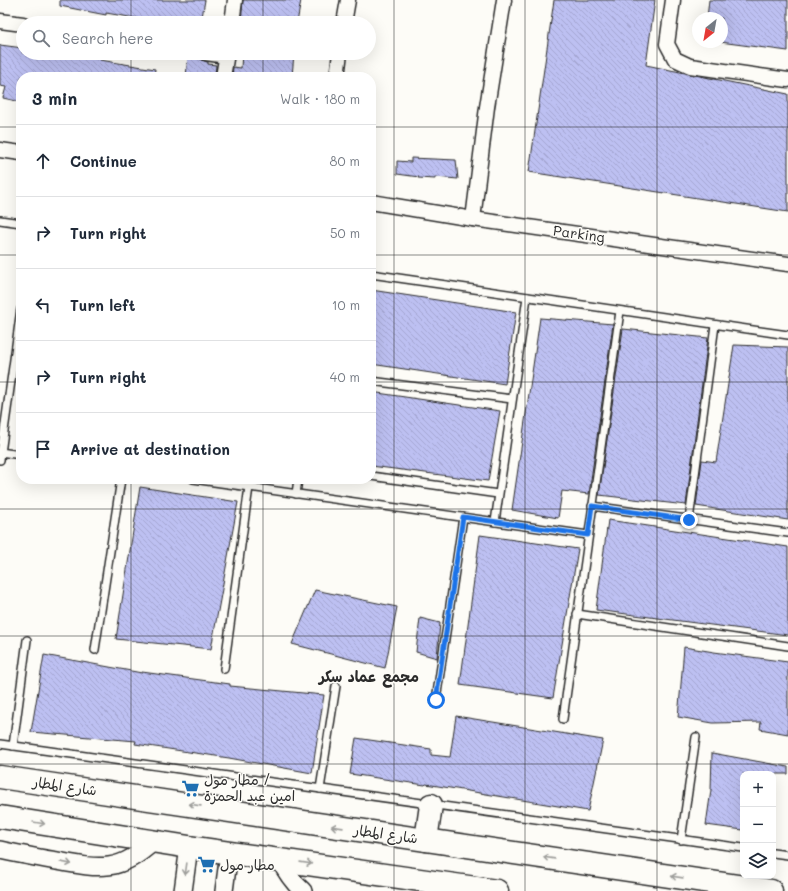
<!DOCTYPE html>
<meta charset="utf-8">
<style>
:root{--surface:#fff;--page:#f6f6f7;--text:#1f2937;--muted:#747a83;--line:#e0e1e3}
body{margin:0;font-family:Mali,"Playpen Sans Arabic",sans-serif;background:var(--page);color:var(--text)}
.controls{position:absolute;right:12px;bottom:12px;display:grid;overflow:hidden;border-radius:8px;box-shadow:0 4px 16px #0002}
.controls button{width:36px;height:36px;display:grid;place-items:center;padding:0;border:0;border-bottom:1px solid var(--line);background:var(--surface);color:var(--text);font:20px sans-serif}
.compass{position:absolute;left:692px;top:12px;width:36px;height:36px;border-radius:50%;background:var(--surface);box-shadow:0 4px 16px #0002;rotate:211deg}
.stop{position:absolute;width:12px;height:12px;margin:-9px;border:3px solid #1a73e8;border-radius:50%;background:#fff}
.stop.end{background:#1a73e8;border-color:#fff;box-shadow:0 1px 4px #0008}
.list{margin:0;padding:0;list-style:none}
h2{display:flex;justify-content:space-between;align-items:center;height:52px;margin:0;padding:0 16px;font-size:17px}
h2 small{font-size:13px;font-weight:400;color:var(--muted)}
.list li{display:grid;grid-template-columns:26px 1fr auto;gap:12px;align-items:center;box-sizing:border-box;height:72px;padding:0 16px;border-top:1px solid var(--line)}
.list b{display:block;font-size:15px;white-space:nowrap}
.list em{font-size:13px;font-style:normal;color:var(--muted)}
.icon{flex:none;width:22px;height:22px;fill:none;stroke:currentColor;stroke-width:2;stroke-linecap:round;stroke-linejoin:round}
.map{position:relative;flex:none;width:788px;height:891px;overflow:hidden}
.search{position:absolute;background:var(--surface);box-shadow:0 4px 16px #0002;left:16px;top:16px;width:360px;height:44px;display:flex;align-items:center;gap:10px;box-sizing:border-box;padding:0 14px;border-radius:22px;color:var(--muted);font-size:15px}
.panel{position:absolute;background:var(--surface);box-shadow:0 4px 16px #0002;left:16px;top:72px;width:360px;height:412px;border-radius:16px}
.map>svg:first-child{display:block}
</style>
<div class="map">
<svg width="788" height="891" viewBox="0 0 788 891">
<defs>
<pattern id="building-back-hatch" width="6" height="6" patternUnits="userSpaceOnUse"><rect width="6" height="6" fill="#bdc0f2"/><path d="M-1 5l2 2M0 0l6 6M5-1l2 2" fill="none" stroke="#a3a5d0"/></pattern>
</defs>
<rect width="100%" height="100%" fill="#fdfcf7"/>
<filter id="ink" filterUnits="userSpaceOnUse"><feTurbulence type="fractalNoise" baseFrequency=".025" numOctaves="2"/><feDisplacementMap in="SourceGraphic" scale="8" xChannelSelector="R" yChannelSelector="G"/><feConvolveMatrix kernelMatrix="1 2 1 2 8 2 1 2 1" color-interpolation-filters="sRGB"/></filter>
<g filter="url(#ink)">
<!-- building -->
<g fill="url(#building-back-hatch)" stroke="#2b2b2b">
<path d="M60,0H205L201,23H165L106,13V15L60,6Z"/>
<path d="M243,0H301L297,23H241Z"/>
<path d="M554,0H655L646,65L788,94V212L529,172Z"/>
<path d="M709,0H788V51L720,42H722V18H707Z"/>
<path d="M0,45L23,48L22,53H101L100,60L155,69L154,77H21V102L3,98L6,87L0,86Z"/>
<path d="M242,53H294L292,77H232L233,67L241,68Z"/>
<path d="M188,56L198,57L201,60L208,62V64L216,65L215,77H186Z"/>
<path d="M411,158L456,160L458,179L435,177V179L418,178L419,177L397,174V161L411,162Z"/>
<path d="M371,290L516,312L505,384L371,364Z"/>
<path d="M540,318L613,324L589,494L562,491L558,518L512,510Z"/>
<path d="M623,329L708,338L686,505L599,495Z"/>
<path d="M734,345L788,347V520L696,506L702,460L716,462Z"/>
<path d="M371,392L500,411L488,481L371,466Z"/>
<path d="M140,487L238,502L211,649L116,639Z"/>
<path d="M608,520L788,547V635L596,610Z"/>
<path d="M480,535L578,549L553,698L460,685Z"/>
<path d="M315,590L397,607L385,668L292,644Z"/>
<path d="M420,618L440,623L437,658L416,652Z"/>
<path d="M684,647L714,652L788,662V734L760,729L761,722L713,723L678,717L681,684Z"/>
<path d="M44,655L142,673V672L230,684V686L324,695L312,773L229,758L135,744L136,741L31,732Z"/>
<path d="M456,716L603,740L588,811L426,784L425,785L350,774L356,738L431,749V755L450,757Z"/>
<path d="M712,753L788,767V774H743V830L706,825L711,790Z"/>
</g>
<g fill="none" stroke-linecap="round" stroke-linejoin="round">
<defs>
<g id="service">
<path d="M0,220L21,223"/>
<path d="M371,274L788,335"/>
<path d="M371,381L512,399"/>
<path d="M0,452L21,455"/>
<path d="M0,460L21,309"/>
<path d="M371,476L498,494"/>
<path d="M193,479L588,535"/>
<path d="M296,494L298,479"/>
<path d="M592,506L788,533"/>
<path d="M689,520L715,325"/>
<path d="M495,522L527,297"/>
<path d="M577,614L788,646"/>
<path d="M95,650L121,479"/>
<path d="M224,669L249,487"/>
<path d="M436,700L463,517"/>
<path d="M563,719L620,311"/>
<path d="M0,744L743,848"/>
<path d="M13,746L27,640"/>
<path d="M320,789L336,686"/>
<path d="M681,840L696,737"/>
<path d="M773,853L788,855"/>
</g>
<g id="minor">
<path d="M673,0L667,44L675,59L690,66L788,80"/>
<path d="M0,21L23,24"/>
<path d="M232,23L235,0"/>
<path d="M344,23L348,0"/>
<path d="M206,53L226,56"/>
<path d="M223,77L227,53"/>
<path d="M337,77L340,53"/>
<path d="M0,150L21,153"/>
<path d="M371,202L473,219L788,264"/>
<path d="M473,219L487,107L504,0"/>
</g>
<g id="tertiary">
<path d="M0,850C19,854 38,858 57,861C100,869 120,873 154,841"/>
<path d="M280,860C286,872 292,882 303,891"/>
<path d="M183,891L189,847"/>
<path d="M224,891L229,853"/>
</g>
<g id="primary">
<path d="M0,777L771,891"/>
<path d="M0,817L189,847L497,891"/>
<path d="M426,840L431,805"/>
</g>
</defs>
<!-- service casing -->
<use href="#service" stroke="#2b2b2b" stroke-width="10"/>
<!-- minor casing -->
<use href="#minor" stroke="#2b2b2b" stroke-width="17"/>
<!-- tertiary casing -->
<use href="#tertiary" stroke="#2b2b2b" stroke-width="20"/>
<!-- primary casing -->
<use href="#primary" stroke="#2b2b2b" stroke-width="25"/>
<!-- service -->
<use href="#service" stroke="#fdfcf7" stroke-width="7"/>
<!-- minor -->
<use href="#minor" stroke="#fdfcf7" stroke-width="14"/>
<!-- tertiary -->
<use href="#tertiary" stroke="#fdfcf7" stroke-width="17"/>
<!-- primary -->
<use href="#primary" stroke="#fdfcf7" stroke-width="22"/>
</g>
<!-- one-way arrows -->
<defs><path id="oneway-shaft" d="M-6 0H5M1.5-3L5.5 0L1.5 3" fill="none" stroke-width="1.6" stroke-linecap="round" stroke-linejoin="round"/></defs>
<g stroke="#9e9e9b">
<use href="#oneway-shaft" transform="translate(195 805) rotate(-172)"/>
<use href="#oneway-shaft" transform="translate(39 823) rotate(9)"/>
<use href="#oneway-shaft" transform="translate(337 827) rotate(-172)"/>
<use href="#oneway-shaft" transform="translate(549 858) rotate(-172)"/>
<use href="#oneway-shaft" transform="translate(66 863) rotate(11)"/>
<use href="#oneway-shaft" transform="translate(306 863) rotate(8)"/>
<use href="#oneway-shaft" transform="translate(186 869) rotate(98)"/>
<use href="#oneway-shaft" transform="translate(677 877) rotate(-172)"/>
</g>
</g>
<g fill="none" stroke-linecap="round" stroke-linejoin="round" filter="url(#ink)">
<!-- route -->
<path stroke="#1a73e8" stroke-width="5" d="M436,700L463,517L588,535L592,506L689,520"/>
</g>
<!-- grid -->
<path fill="none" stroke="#2b2b2b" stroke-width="1" stroke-opacity="0.55" d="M131,0V23M263,0V23M394,0V891M525,0V891M657,0V891M131,53V77M263,53V77M0,127H21M371,127H788M0,255H21M371,255H788M0,382H21M371,382H788M131,479V891M263,479V891M0,509H788M0,636H788M0,764H788"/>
<!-- icons -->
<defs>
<symbol id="supermarket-bare" viewBox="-9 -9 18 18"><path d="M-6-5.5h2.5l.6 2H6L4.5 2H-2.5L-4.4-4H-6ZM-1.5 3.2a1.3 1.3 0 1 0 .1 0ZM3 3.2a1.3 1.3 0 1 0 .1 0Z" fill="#1f6fb2" stroke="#fdfcf7" stroke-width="2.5" paint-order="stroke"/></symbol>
</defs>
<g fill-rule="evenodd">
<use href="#supermarket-bare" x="178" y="776" width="25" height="25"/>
<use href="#supermarket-bare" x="194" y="852" width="25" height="25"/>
</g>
<g text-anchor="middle" stroke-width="3" stroke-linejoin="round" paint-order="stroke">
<!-- street labels -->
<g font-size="14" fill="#2b2b2b" stroke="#fdfcf7">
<text transform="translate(579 234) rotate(8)" y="5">Parking</text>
<text transform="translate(65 786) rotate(8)" y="5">شارع المطار</text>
<text transform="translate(386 834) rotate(8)" y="5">شارع المطار</text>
</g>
<!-- poi labels -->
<g font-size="14" fill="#2b2b2b" stroke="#fdfcf7" text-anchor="start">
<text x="204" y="785">مطار مول /<tspan x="204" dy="16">امين عبد الحمزة</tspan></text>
<text x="220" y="870">مطار مول</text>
</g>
<!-- neighbourhood labels -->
<g font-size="15" font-weight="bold" fill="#2b2b2b" stroke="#fdfcf7">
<text x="369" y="682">مجمع عماد سكر</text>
</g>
</g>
</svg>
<div class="controls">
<button>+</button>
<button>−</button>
<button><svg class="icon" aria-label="layers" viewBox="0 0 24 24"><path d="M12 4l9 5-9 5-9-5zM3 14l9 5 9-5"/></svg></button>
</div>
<svg class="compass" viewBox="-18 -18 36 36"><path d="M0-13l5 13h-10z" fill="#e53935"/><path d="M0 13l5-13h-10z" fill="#747a83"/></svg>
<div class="stop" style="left:436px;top:700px"></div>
<div class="stop end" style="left:689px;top:520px"></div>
<div class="search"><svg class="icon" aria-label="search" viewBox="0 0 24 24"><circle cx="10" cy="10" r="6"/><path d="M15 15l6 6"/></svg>Search here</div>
<section class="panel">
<h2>3 min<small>Walk · 180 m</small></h2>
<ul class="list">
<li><svg class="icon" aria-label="ahead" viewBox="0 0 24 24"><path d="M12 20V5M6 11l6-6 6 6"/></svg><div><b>Continue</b></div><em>80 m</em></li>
<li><svg class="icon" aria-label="right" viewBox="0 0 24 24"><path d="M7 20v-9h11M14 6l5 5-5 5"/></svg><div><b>Turn right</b></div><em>50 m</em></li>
<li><svg class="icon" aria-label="left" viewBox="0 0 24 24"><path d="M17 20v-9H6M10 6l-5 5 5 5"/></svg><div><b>Turn left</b></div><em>10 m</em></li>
<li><svg class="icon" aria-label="right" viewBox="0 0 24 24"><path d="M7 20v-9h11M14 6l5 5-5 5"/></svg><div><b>Turn right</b></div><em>40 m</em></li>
<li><svg class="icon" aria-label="arrive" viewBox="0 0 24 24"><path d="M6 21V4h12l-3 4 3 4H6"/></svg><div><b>Arrive at destination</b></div></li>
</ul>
</section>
</div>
